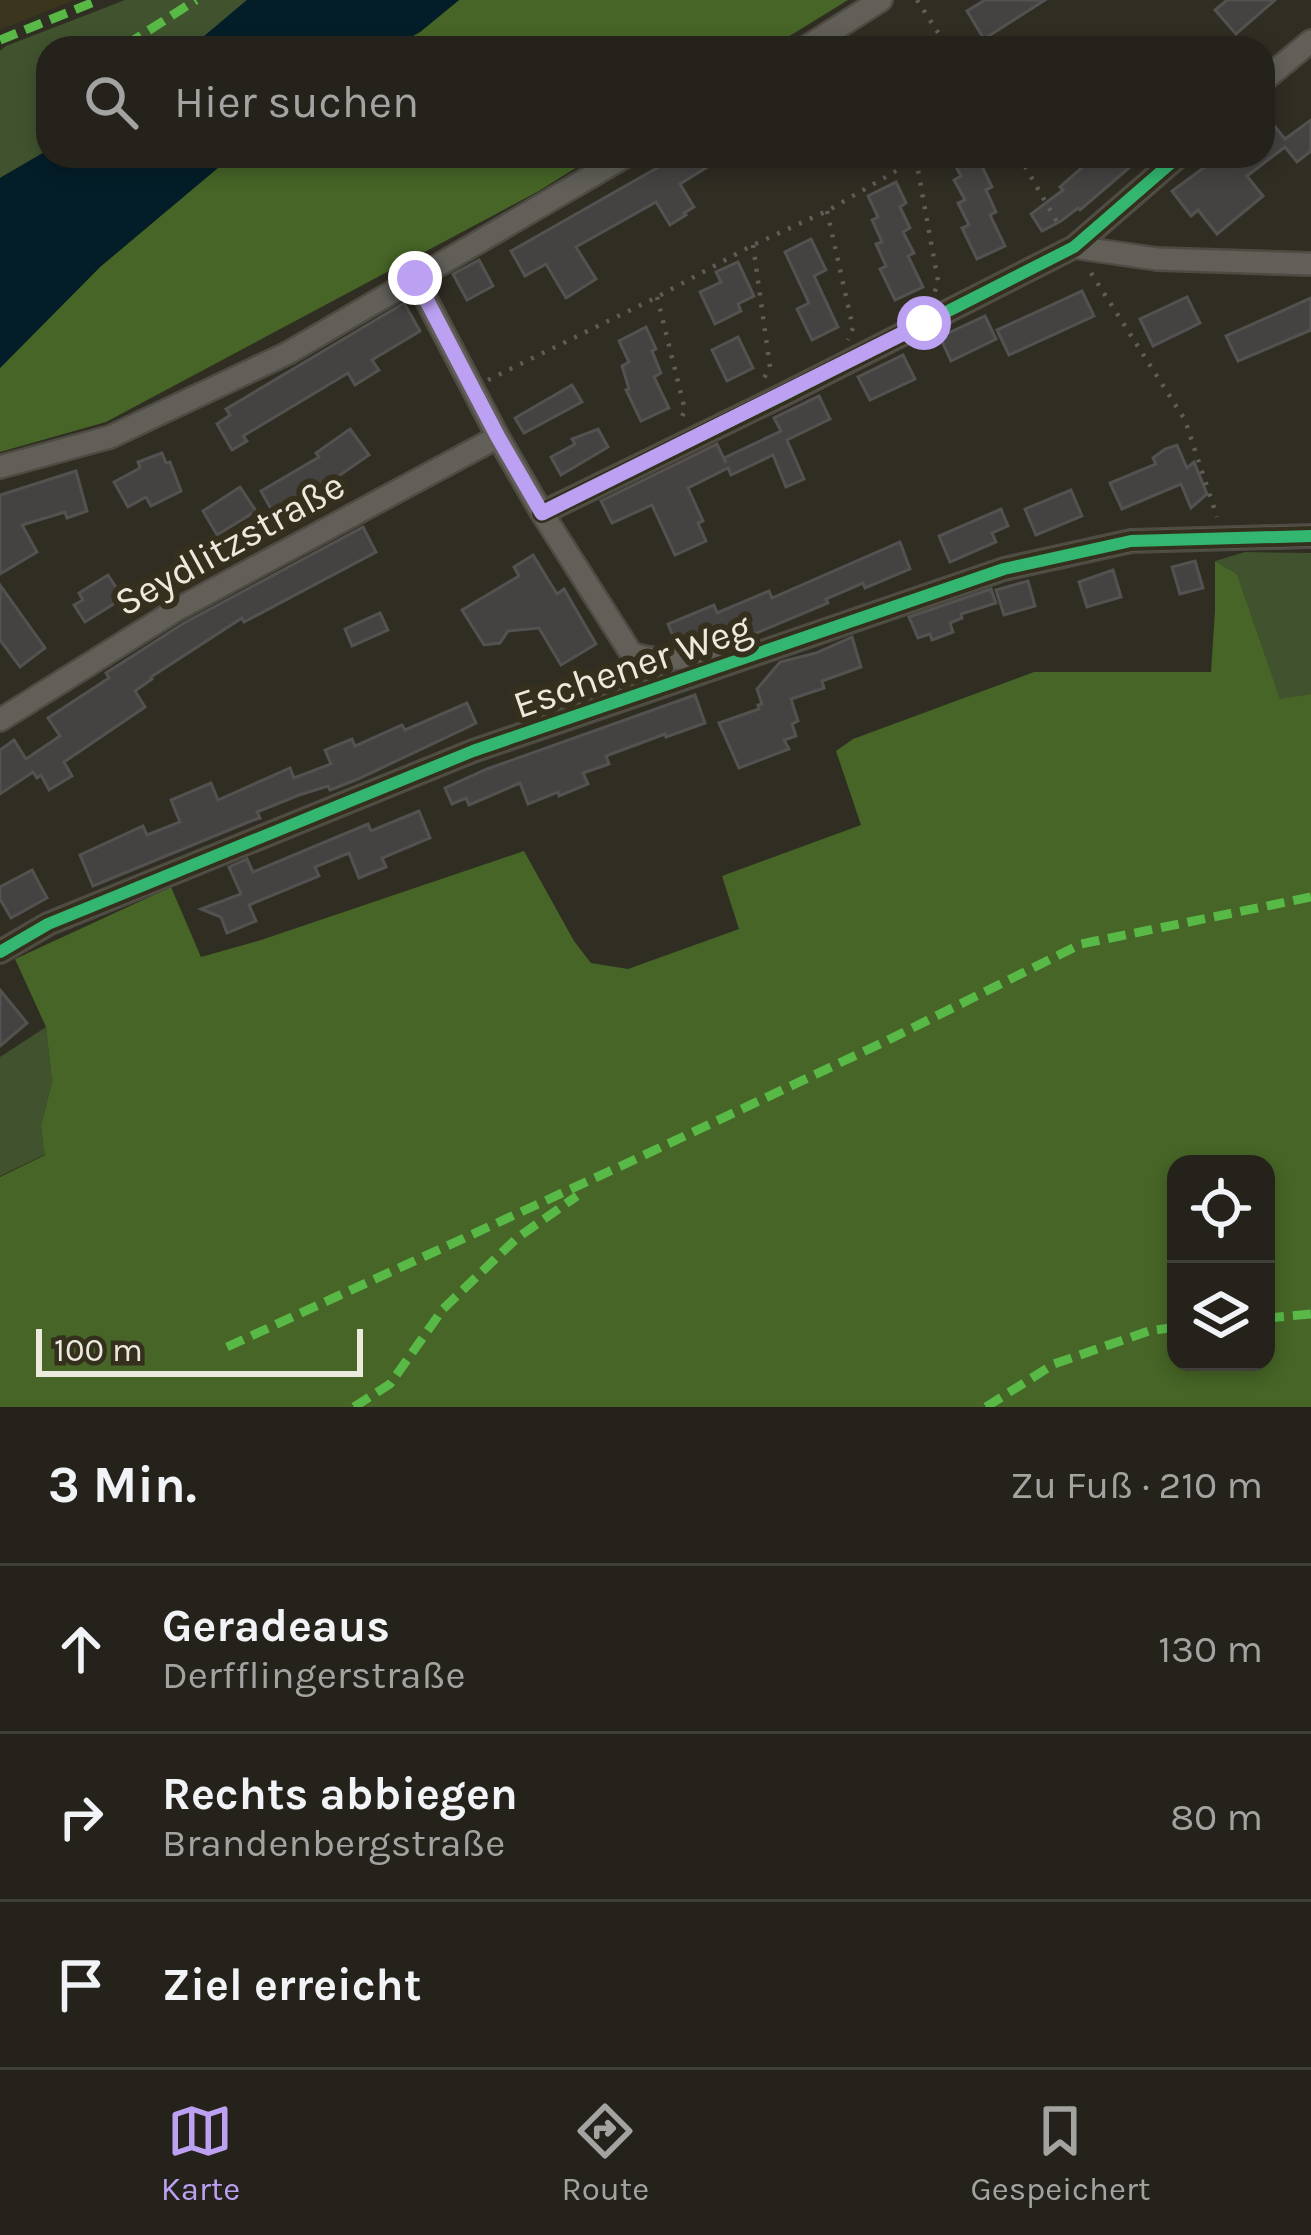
<!DOCTYPE html>
<html lang="de">
<meta charset="utf-8">
<style>
:root{--surface:#24221a;--page:#302f27;--text:#f1f3f6;--muted:#a3a4a2;--line:#413f39;--accent:#bca0f2}
body{margin:0;font-family:Karla,sans-serif;background:var(--page);color:var(--text)}
.controls{position:absolute;right:36px;bottom:36px;display:grid;overflow:hidden;border-radius:24px;box-shadow:0 6px 18px #0003}
.controls button{width:108px;height:108px;display:grid;place-items:center;padding:0;border:0;border-bottom:3px solid var(--line);background:var(--surface);color:var(--text);font:60px sans-serif}
.scale{position:absolute;left:36px;bottom:30px;width:327px;box-sizing:border-box;padding-left:12px;border:6px solid #ece9dd;border-top:0;font-size:33px;line-height:42px;white-space:nowrap;color:#ece9dd;-webkit-text-stroke:9px #35301e;paint-order:stroke}
.stop{position:absolute;width:36px;height:36px;margin:-27px;border:9px solid #bca0f2;border-radius:50%;background:#fff}
.stop.end{background:#bca0f2;border-color:#fff;box-shadow:0 3px 12px #0008}
.list{margin:0;padding:0;list-style:none}
h2{display:flex;justify-content:space-between;align-items:center;height:156px;margin:0;padding:0 48px;font-size:51px}
h2 small{font-size:39px;font-weight:400;color:var(--muted)}
.list li{display:grid;grid-template-columns:78px 1fr auto;gap:36px;align-items:center;box-sizing:border-box;height:168px;padding:0 48px;border-top:3px solid var(--line)}
.list b{display:block;font-size:45px;white-space:nowrap}
.list p{margin:0;font-size:39px;white-space:nowrap;color:var(--muted)}
.list em{font-size:39px;font-style:normal;color:var(--muted)}
.icon{flex:none;width:66px;height:66px;fill:none;stroke:currentColor;stroke-width:2;stroke-linecap:round;stroke-linejoin:round}
.map{position:relative;flex:none;width:1311px;height:1407px;overflow:hidden}
.search{position:absolute;background:var(--surface);box-shadow:0 6px 18px #0003;left:36px;right:36px;top:36px;height:132px;display:flex;align-items:center;gap:30px;box-sizing:border-box;padding:0 42px;border-radius:36px;color:var(--muted);font-size:45px}
.sheet{height:660px;background:var(--surface)}
nav{display:flex;justify-content:space-around;align-items:center;box-sizing:border-box;height:168px;border-top:3px solid var(--line);background:var(--surface);font-size:33px;color:var(--muted)}
nav a{display:grid;justify-items:center;gap:6px}
nav .on{color:var(--accent)}
.map>svg:first-child{display:block}
</style>
<div class="map">
<svg width="1311" height="1407" viewBox="0 0 1311 1407">
<rect width="100%" height="100%" fill="#302d23"/>
<!-- built -->
<path fill="#3b351e" d="M0,0H74L0,30Z"/>
<!-- green -->
<g fill="#40532e">
<path d="M125,0H247L190,48H48V150L0,178V51L6,46Z"/>
<path d="M1245,552L1311,553V694L1280,700L1237,574L1215,561Z"/>
<path d="M46,1027L52,1082L41,1126L46,1154L0,1176V1057Z"/>
</g>
<!-- forest -->
<g fill="#466526" fill-rule="evenodd">
<path d="M459,0H848L770,48H391L420,32Z"/>
<path d="M232,156H595L537,192L106,422L0,452V368L100,267Z"/>
<path d="M1215,561L1237,574L1280,699L1311,694V1407H0V1177L45,1155L41,1126L52,1082L46,1027L15,959L171,887L201,957L261,940L524,851L574,941L591,963L628,969L739,929L722,876L861,825L836,751L853,739L1034,672H1211L1215,610ZM1266,1164V1362H1176V1164Z"/>
</g>
<!-- water -->
<g fill="#041e29">
<path d="M247,0H459L420,32L391,48H190Z"/>
<path d="M48,150V156H232L100,267L0,368V178Z"/>
</g>
<!-- building -->
<g fill="#454341" stroke="#545250" stroke-width="3">
<path d="M985,0H1045L984,39L967,11Z"/>
<path d="M1227,0H1275L1236,34L1215,10Z"/>
<path d="M1263,112L1285,139L1311,120V151L1297,162L1285,147L1247,176L1263,196L1217,234L1198,210L1191,216L1172,191L1220,156H1263Z"/>
<path d="M674,156H725L680,184L694,207L684,213L686,215L670,225L656,202L576,247L596,279L566,298L546,264L525,276L511,251L664,164Z"/>
<path d="M950,156H977L992,187L986,190L996,212L990,215L1005,246L977,259L962,228L969,225L958,203L965,200L954,180L961,176Z"/>
<path d="M1095,156H1143L1080,210L1078,208L1061,221L1042,231L1031,214L1063,190L1060,187Z"/>
<path d="M896,182L906,203L900,207L910,228L903,232L914,253L908,256L923,287L895,300L880,269L886,266L876,244L882,242L872,220L878,217L868,196Z"/>
<path d="M811,239L826,270L814,276L838,327L812,340L797,309L809,303L785,252Z"/>
<path d="M479,260L493,286L467,300L453,274Z"/>
<path d="M738,262L754,296L738,304L741,311L715,324L700,292L721,282L716,272Z"/>
<path d="M1082,291L1094,316L1009,355L997,330Z"/>
<path d="M1187,297L1200,323L1153,346L1140,319Z"/>
<path d="M1311,298V330L1238,361L1226,336Z"/>
<path d="M404,303L420,331L372,360L379,370L355,385L348,373L243,436L247,441L232,450L217,424L230,415L226,409Z"/>
<path d="M985,316L996,339L951,361L940,337Z"/>
<path d="M646,327L656,349L652,351L661,373L654,377L669,408L641,421L626,390L629,389L622,366L629,362L619,341Z"/>
<path d="M738,337L753,368L727,381L712,350Z"/>
<path d="M903,355L915,379L870,400L858,377Z"/>
<path d="M572,385L582,402L524,433L515,418Z"/>
<path d="M819,396L830,419L787,440L804,479L786,487L773,455L731,475L728,468L688,488L703,521L698,523L706,541L675,555L652,505L612,523L601,501L717,444L726,463L724,458L781,431L774,418Z"/>
<path d="M350,429L369,455L320,489L275,516L261,491L319,457L316,453Z"/>
<path d="M598,429L608,447L561,475L551,457L575,444L572,439Z"/>
<path d="M1177,445L1187,468L1194,462L1207,494L1191,508L1181,484L1122,509L1110,483L1156,464L1153,458L1165,449Z"/>
<path d="M162,453L166,463L170,462L181,491L151,506L146,497L128,507L114,482L140,468L138,462Z"/>
<path d="M76,471L87,511L67,518L65,512L22,525L37,552L0,574V495Z"/>
<path d="M240,487L256,511L217,535L203,511Z"/>
<path d="M1071,490L1082,516L1036,535L1025,509Z"/>
<path d="M1001,509L1008,526L992,533L996,542L950,562L939,536Z"/>
<path d="M363,527L376,552L244,622L242,618L151,677L152,679L135,691L145,707L64,762L72,776L49,790L41,775L37,778L33,772L0,794V750L14,740L26,759L60,736L48,718L109,678L106,673L184,623Z"/>
<path d="M900,542L910,569L865,588L863,583L826,599L828,603L742,639L733,638L729,627L697,640L676,643L668,624L714,605L717,613L769,591L772,598Z"/>
<path d="M533,555L557,594L564,589L596,644L561,665L539,628L508,631L500,643L484,645L462,610L519,576L514,567Z"/>
<path d="M1195,561L1203,588L1180,594L1172,567Z"/>
<path d="M1113,570L1121,597L1087,607L1079,582Z"/>
<path d="M108,575L123,598L85,622L74,605L83,600L79,593Z"/>
<path d="M1028,581L1035,606L1004,615L996,590Z"/>
<path d="M0,585L45,648L20,667L0,640Z"/>
<path d="M991,589L996,603L961,614L962,618L950,623L953,632L932,640L930,634L918,638L909,617Z"/>
<path d="M380,613L388,630L352,646L345,629Z"/>
<path d="M852,637L861,667L822,681L824,688L791,699L798,721L792,724L796,736L784,740L789,749L739,768L719,723L759,709L758,705L762,704L757,689L780,662L816,653Z"/>
<path d="M695,695L705,723L666,737L665,734L606,756L609,764L583,773L588,784L559,796L558,792L528,804L520,783L469,805L466,798L452,804L445,788L487,769Z"/>
<path d="M467,703L476,723L464,729L358,779L330,790L328,786L299,795L257,812L260,818L251,821L93,886L80,855L143,826L147,835L180,822L171,800L211,783L218,800L290,768L294,778L331,764L325,750L352,739L355,746L402,725L405,730Z"/>
<path d="M419,811L430,838L382,858L386,867L359,878L349,853L315,867L319,876L249,905L256,921L227,933L221,917L201,909L241,894L229,867L247,859L253,872L368,824L371,831Z"/>
<path d="M32,870L47,898L11,918L0,899V887Z"/>
<path d="M0,990L27,1023L0,1046Z"/>
</g>
<g fill="none" stroke-linecap="round" stroke-linejoin="round">
<defs>
<g id="street">
<path d="M805,48L881,0"/>
<path d="M1263,81L1311,41"/>
<path d="M1074,247L1157,259L1311,264"/>
<path d="M415,278L498,437L542,513L631,653C669,669 703,648 741,654"/>
<path d="M0,467L110,437L288,353L626,156"/>
<path d="M542,513L783,395L1074,247L1179,156"/>
<path d="M0,720L176,610L498,437"/>
<path d="M0,952L48,924L473,751L1004,569L1131,541L1311,536"/>
</g>
</defs>
<!-- street casing -->
<use href="#street" stroke="#4e4b43" stroke-width="26"/>
<!-- path -->
<g stroke="#605d57" stroke-width="4.5" stroke-dasharray="3 9" stroke-linecap="butt">
<path d="M917,0L948,48"/>
<path d="M1019,156L1061,229"/>
<path d="M916,159L938,281L934,295"/>
<path d="M827,211L853,328L848,340"/>
<path d="M753,245L770,367L763,380"/>
<path d="M1091,273L1185,420L1217,517"/>
<path d="M657,297L685,410L681,419"/>
<path d="M488,380L657,297L753,245L827,211L922,156"/>
</g>
<!-- street -->
<use href="#street" stroke="#615f58" stroke-width="21"/>
<!-- quiet -->
<g stroke="#58b947" stroke-width="9" stroke-dasharray="18 9" stroke-linecap="butt">
<path d="M0,40L99,0"/>
<path d="M126,45L196,0"/>
<path d="M1266,1318L1311,1314"/>
<path d="M227,1347L621,1166L884,1042L1081,944L1311,897"/>
<path d="M354,1407L390,1384L443,1309L517,1238L577,1196"/>
<path d="M986,1407L1054,1364L1149,1331L1176,1327"/>
</g>
<defs>
<g id="cycleway">
<path d="M542,513L783,395L1074,247L1179,156"/>
<path d="M0,952L48,924L473,751L1004,569L1131,541L1311,536"/>
</g>
</defs>
<!-- cycleway casing -->
<use href="#cycleway" stroke="#35301e" stroke-width="20"/>
<!-- cycleway -->
<use href="#cycleway" stroke="#33b770" stroke-width="12"/>
</g>
<g fill="none" stroke-linecap="round" stroke-linejoin="round">
<!-- route -->
<path stroke="#bca0f2" stroke-width="15" d="M415,278L498,437L542,513L924,323"/>
</g>
<g text-anchor="middle" stroke-width="12" stroke-linejoin="round" paint-order="stroke">
<!-- street labels -->
<g font-size="39" fill="#ece9dd" stroke="#35301e">
<text transform="translate(229 543) rotate(-29)" y="14">Seydlitzstraße</text>
<text transform="translate(632 665) rotate(-19)" y="14">Eschener Weg</text>
</g>
</g>
</svg>
<div class="controls">
<button><svg class="icon" aria-label="locate" viewBox="0 0 24 24"><circle cx="12" cy="12" r="6"/><path d="M12 2v4M12 18v4M2 12h4M18 12h4"/></svg></button>
<button><svg class="icon" aria-label="layers" viewBox="0 0 24 24"><path d="M12 4l9 5-9 5-9-5zM3 14l9 5 9-5"/></svg></button>
</div>
<div class="scale">100 m</div>
<div class="stop" style="left:924px;top:323px"></div>
<div class="stop end" style="left:415px;top:278px"></div>
<div class="search"><svg class="icon" aria-label="search" viewBox="0 0 24 24"><circle cx="10" cy="10" r="6"/><path d="M15 15l6 6"/></svg>Hier suchen</div>
</div>
<section class="sheet">
<h2>3 Min.<small>Zu Fuß · 210 m</small></h2>
<ul class="list">
<li><svg class="icon" aria-label="ahead" viewBox="0 0 24 24"><path d="M12 20V5M6 11l6-6 6 6"/></svg><div><b>Geradeaus</b><p>Derfflingerstraße</p></div><em>130 m</em></li>
<li><svg class="icon" aria-label="right" viewBox="0 0 24 24"><path d="M7 20v-9h11M14 6l5 5-5 5"/></svg><div><b>Rechts abbiegen</b><p>Brandenbergstraße</p></div><em>80 m</em></li>
<li><svg class="icon" aria-label="arrive" viewBox="0 0 24 24"><path d="M6 21V4h12l-3 4 3 4H6"/></svg><div><b>Ziel erreicht</b></div></li>
</ul>
</section>
<nav>
<a class="on"><svg class="icon" aria-label="map" viewBox="0 0 24 24"><path d="M3 6l6-2 6 2 6-2v14l-6 2-6-2-6 2zM9 4v14M15 6v14"/></svg>Karte</a>
<a><svg class="icon" aria-label="directions" viewBox="0 0 24 24"><path d="M12 3l9 9-9 9-9-9zM9 14v-3h6M13 9l2 2-2 2"/></svg>Route</a>
<a><svg class="icon" aria-label="saved" viewBox="0 0 24 24"><path d="M7 4h10v16l-5-4-5 4z"/></svg>Gespeichert</a>
</nav>
